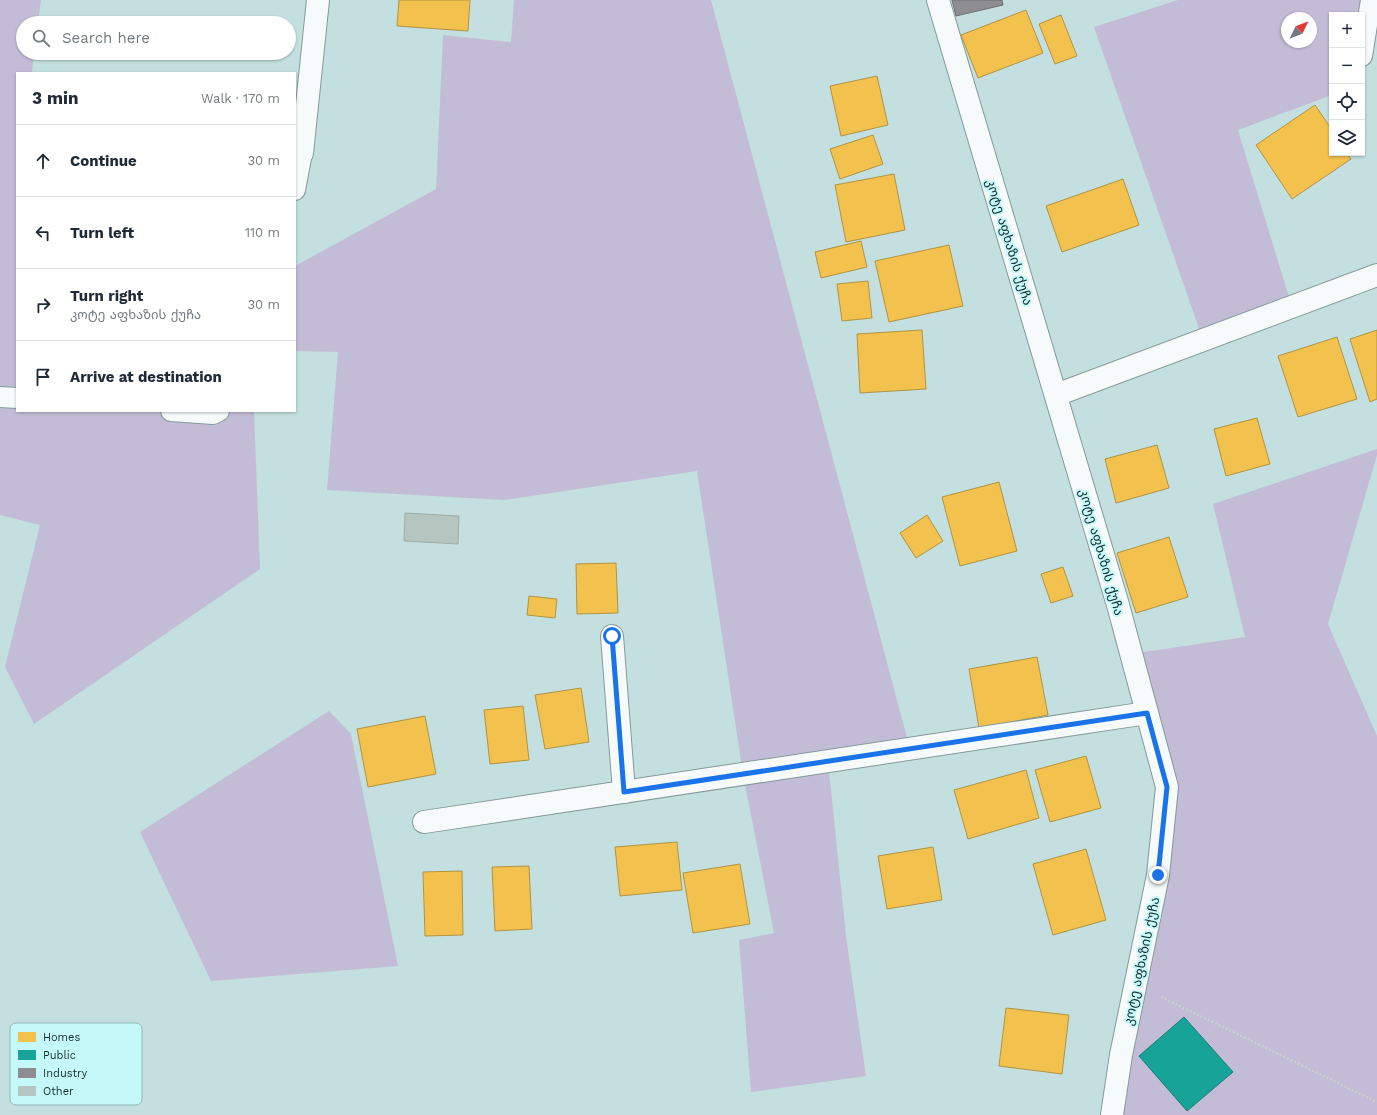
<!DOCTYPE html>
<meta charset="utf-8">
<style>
:root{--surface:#fff;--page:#f2f2f3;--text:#1f2937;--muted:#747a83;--line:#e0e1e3}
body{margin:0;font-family:"Work Sans","Noto Sans Georgian",sans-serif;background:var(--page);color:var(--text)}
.controls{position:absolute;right:12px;top:12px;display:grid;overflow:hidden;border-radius:0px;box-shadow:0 1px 3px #0004}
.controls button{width:36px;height:36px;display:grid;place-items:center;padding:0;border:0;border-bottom:1px solid var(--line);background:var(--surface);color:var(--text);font:20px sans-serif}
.compass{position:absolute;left:1281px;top:12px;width:36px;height:36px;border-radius:50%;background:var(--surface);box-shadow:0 1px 3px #0004;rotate:47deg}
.stop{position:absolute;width:12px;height:12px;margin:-9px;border:3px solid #1a73e8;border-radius:50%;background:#fff}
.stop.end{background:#1a73e8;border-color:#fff;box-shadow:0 1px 4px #0008}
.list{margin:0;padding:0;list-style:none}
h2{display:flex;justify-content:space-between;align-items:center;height:52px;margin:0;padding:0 16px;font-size:17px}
h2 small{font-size:13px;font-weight:400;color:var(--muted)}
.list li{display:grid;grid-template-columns:26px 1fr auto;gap:12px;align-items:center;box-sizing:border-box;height:72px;padding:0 16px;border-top:1px solid var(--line)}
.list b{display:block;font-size:15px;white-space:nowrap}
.list p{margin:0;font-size:13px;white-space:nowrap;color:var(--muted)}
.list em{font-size:13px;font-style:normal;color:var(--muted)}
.icon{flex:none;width:22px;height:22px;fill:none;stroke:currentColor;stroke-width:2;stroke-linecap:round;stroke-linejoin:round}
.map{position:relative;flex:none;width:1377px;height:1115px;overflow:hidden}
.search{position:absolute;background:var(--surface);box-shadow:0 1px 3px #0004;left:16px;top:16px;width:280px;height:44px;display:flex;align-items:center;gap:10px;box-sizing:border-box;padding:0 14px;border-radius:22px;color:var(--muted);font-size:15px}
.panel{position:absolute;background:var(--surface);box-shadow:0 1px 3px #0004;left:16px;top:72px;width:280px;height:340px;border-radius:0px}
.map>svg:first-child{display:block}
</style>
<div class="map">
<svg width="1377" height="1115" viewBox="0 0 1377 1115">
<rect width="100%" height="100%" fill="#c4dfdf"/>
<!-- green -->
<g fill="#c3bcd7" fill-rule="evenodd">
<path d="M0,0H41L38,23H23V53H34L32,73H17V411H254L260,569L34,724L5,667L40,525L0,515Z"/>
<path d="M514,0H711L910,749L828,761L846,936L866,1076L751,1092L739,940L774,933L743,774L697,471L504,500L327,490L338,352L295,351V266L436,189L443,35L511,42Z"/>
<path d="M1178,0H1377L1362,15H1332V95L1238,130L1292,307L1203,340L1094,27ZM1287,18H1311V42H1287Z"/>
<path d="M1377,449V455L1328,624L1377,736V1115H1112L1167,787L1131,654L1245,637L1213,504Z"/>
<path d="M329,711L351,734L398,966L211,981L140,832Z"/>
</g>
<!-- homes -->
<g fill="#f2c14e" stroke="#b09443">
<path d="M399,0H470L468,31L397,26Z"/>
<path d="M1026,10L1043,53L978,78L961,35Z"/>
<path d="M1061,15L1077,56L1055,64L1039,24Z"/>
<path d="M877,76L888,125L841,136L830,86Z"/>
<path d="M1315,105L1332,130V153H1347L1351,159L1292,199L1256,145Z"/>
<path d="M873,135L883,164L840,179L830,149Z"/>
<path d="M894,174L905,230L846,242L835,185Z"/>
<path d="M1123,179L1139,225L1062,252L1046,206Z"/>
<path d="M861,241L867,267L821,278L815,252Z"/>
<path d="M949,245L963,306L889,322L875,261Z"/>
<path d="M868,281L872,318L842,321L837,284Z"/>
<path d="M922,330L926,389L860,393L857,334Z"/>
<path d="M1377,330V399L1370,402L1350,339Z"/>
<path d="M1337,337L1357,399L1298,417L1278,356Z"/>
<path d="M1257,418L1270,464L1226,476L1214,429Z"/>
<path d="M1157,445L1169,488L1116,503L1105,459Z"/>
<path d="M999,482L1017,551L960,566L942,497Z"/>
<path d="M927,515L943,541L916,558L900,533Z"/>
<path d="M1169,537L1188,597L1136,613L1117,553Z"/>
<path d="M616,563L618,613L577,614L576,564Z"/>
<path d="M1063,567L1073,596L1051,603L1041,574Z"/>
<path d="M529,596L557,599L555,618L527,615Z"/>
<path d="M1037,657L1048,715L979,728L969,669Z"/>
<path d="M581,688L589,742L545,749L535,695Z"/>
<path d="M523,706L529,760L490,764L484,710Z"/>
<path d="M425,716L436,774L368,787L357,729Z"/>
<path d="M1086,756L1101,808L1050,822L1035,770Z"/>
<path d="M1026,770L1039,818L968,839L954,790Z"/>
<path d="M677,842L682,890L620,896L615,847Z"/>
<path d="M933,847L942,900L887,909L878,856Z"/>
<path d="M1086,849L1106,920L1053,935L1033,864Z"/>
<path d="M740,864L750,924L693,933L683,873Z"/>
<path d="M529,866L532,929L495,931L492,867Z"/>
<path d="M462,871L463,935L425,936L423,872Z"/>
<path d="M1006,1008L1069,1015L1062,1074L999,1066Z"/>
</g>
<!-- public -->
<path fill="#17a398" stroke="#167f77" d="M1184,1017L1233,1072L1187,1111L1139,1056Z"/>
<!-- industry -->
<path fill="#8d8d92" stroke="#696f73" d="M952,0H1002L1003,5L956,16Z"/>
<!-- building -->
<path fill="#b5c5bf" stroke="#9eaea8" d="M405,513L459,516L458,544L404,541Z"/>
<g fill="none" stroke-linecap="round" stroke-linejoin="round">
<defs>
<g id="service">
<path d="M1362,56L1371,0"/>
<path d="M295,152L302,153L295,190"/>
<path d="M0,397L17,398"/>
<path d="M171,411L213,414L219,411"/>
</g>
<g id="minor">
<path d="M938,0L1118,605L1167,787L1158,875L1121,1055L1112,1115"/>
<path d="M302,153L318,0"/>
<path d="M1056,395L1377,275"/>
<path d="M612,636L624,792"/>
<path d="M424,822L1147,713"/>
</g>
</defs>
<!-- service casing -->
<use href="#service" stroke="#859a9a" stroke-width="22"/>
<!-- minor casing -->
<use href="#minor" stroke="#859a9a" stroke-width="24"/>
<!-- path -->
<path stroke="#c7cfcf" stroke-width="2.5" stroke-dasharray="2 2" stroke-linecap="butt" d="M1161,997L1377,1102"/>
<!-- service -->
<use href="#service" stroke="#f6fafa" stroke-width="20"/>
<!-- minor -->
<use href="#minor" stroke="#f6fafa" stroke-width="22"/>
</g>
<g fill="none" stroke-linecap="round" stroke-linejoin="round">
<!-- route -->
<path stroke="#1a73e8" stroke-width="5" d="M612,636L624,792L1147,713L1167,787L1158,875"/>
</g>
<g text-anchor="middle" stroke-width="4" stroke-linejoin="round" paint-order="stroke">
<!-- street labels -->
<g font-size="13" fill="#152a2a" stroke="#c5f8f8">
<text transform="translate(1010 242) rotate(73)" y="5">კოტე აფხაზის ქუჩა</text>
<text transform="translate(1102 552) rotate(74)" y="5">კოტე აფხაზის ქუჩა</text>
<text transform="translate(1141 961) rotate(-78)" y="5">კოტე აფხაზის ქუჩა</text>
</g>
</g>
<!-- legend -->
<rect x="10" y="1023" width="132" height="82" rx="6" fill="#c5f8f8" stroke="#90baba" stroke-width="1"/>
<rect x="18" y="1032" width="18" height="10" fill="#f2c14e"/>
<rect x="18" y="1050" width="18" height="10" fill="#17a398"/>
<rect x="18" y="1068" width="18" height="10" fill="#8d8d92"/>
<rect x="18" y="1086" width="18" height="10" fill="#b5c5bf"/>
<g font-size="11" fill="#152a2a">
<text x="43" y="1041">Homes</text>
<text x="43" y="1059">Public</text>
<text x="43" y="1077">Industry</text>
<text x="43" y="1095">Other</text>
</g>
</svg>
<div class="controls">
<button>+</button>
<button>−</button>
<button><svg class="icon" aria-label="locate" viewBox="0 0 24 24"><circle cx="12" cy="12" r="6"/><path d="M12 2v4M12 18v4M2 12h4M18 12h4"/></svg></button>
<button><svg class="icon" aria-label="layers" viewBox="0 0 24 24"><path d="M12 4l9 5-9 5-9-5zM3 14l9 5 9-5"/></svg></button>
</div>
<svg class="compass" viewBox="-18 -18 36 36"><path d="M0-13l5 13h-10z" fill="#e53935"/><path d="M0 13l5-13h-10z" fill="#747a83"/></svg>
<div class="stop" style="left:612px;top:636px"></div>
<div class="stop end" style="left:1158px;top:875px"></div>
<div class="search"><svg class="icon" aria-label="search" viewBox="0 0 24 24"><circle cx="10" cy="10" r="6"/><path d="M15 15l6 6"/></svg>Search here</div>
<section class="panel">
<h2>3 min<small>Walk · 170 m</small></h2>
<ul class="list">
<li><svg class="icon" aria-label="ahead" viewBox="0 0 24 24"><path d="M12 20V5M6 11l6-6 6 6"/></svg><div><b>Continue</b></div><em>30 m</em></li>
<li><svg class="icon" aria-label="left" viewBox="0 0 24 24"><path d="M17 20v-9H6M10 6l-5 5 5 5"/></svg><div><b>Turn left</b></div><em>110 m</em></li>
<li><svg class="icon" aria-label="right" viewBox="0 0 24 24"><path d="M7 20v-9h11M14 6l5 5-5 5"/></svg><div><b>Turn right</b><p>კოტე აფხაზის ქუჩა</p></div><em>30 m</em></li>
<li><svg class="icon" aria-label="arrive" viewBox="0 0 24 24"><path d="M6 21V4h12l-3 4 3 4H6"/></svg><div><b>Arrive at destination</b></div></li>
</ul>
</section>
</div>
